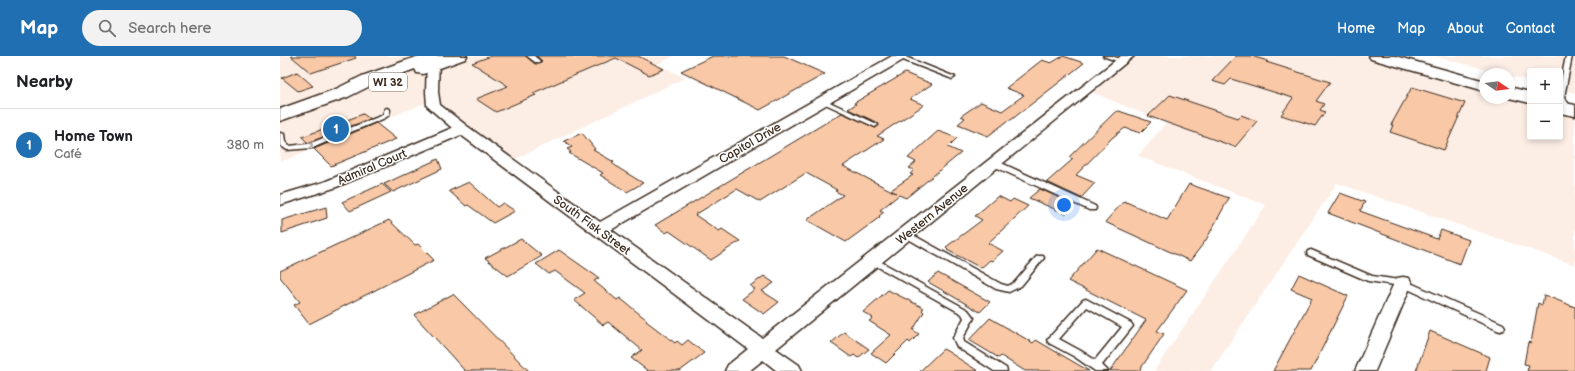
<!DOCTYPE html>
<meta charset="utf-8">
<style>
:root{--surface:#fff;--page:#f2f2f2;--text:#202124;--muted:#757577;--line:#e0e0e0;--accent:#1f6fb2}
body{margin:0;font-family:"Balsamiq Sans",sans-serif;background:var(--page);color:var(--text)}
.controls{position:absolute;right:12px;top:12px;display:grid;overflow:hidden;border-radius:4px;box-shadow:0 2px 6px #0003}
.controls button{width:36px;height:36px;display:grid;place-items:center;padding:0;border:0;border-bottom:1px solid var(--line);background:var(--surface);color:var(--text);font:20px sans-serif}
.compass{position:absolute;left:1199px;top:12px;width:36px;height:36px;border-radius:50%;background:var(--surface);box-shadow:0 2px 6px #0003;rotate:103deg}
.you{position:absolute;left:784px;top:149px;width:14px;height:14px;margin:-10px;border:3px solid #fff;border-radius:50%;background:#1a73e8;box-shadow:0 0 0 6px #1a73e833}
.badge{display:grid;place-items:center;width:26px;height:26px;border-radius:50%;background:var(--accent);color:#fff;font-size:13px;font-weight:700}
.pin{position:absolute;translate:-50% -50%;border:2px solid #fff;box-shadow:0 1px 4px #0006}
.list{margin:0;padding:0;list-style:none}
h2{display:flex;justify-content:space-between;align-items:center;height:52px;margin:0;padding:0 16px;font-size:17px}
h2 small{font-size:13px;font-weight:400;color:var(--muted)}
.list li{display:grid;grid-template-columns:26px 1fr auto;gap:12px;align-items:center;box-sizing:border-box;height:72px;padding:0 16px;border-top:1px solid var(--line)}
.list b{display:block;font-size:15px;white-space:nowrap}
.list p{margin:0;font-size:13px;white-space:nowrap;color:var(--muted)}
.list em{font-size:13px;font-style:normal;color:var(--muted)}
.icon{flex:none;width:22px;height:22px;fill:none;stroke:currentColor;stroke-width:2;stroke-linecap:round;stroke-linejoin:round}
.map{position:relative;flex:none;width:1295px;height:315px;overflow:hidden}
header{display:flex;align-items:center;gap:24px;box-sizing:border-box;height:56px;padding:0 20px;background:var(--accent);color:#fff}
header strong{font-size:19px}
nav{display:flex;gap:22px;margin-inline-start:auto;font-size:14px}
.search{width:280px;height:36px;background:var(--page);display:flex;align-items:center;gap:10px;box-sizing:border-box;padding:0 14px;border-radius:22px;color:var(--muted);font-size:15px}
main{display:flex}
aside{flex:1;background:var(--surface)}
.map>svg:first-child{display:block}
</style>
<header>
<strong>Map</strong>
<div class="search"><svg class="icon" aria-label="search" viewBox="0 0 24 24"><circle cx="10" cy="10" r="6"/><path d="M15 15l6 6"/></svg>Search here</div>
<nav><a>Home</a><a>Map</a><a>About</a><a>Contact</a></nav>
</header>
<main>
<aside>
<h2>Nearby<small></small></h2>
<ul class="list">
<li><span class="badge">1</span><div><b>Home Town</b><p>Café</p></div><em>380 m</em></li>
</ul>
</aside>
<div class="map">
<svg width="1295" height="315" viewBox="0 0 1295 315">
<rect width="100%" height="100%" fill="#fff"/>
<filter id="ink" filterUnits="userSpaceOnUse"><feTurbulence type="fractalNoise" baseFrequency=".025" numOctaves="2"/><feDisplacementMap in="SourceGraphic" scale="8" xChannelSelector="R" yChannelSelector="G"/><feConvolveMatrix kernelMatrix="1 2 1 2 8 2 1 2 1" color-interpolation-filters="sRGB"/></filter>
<g filter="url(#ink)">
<!-- built -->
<g fill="#fdeee5">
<path d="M0,0H394L378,8L405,22L227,107L153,44L0,106Z"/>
<path d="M848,0H1130L1123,7L1205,30V42H1250V81H1280V51L1295,55V209L1057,127L931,315H874L986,149L858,100L886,67L806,34Z"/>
<path d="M1154,0H1295V37L1280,33V15H1250V25L1229,20V18H1222Z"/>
</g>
<!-- building -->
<g fill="#f8c8a7" stroke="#3b2a1e">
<path d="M11,0H75L76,2L31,17Z"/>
<path d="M211,0H246L255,8H259L262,5L256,0H358L384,13L369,19L336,2L253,37L256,39L216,56L196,43L228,30L192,7Z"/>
<path d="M433,0H504L545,18L480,54L401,15Z"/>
<path d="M783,0L804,7L731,64H729L708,80L678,68L685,62L681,60L701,46L722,55L744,39L726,32L762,4L771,7Z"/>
<path d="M956,0H971L988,5L986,6L1050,26L1036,45L1044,48L1040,54L1045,56L1035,70L1001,59L1013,42L951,23L945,29L932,25Z"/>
<path d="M17,16L33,30L18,35L2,22Z"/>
<path d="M625,17L652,28L630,43L644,49L597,80L604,83L563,110L616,137L611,134L633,119L630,118L634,114L629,112L636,106L628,102L658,75L677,82L668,91L681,97L626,142L619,139L600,154L604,156L599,160L600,161L566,186L527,164L563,139L555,135L557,134L526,117L480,146L457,133L415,159L439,175L442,173L460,185L431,204L389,175L386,177L375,169L562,57L596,72L599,69L598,67L568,53L576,48L574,47Z"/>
<path d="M1132,31L1185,47L1164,94L1110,76L1113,69H1111Z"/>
<path d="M890,39L958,62L961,59L977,65L955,91L868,60Z"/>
<path d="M839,55L871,66L860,77L845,72L833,81L796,119L815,127L801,142L767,126L793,103L789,101L835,56Z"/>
<path d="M83,58L90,63L28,87L22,81Z"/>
<path d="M96,67L116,83L51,110L34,93Z"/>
<path d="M302,77L315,93L313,94L334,106L332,107L340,113L363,127L347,136L320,119L323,117L289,97L291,96L287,93L292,91L284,85Z"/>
<path d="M158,103L162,113L113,136L104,128Z"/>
<path d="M189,126L217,151L223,147L235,155L213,167L188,149L186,150L169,135Z"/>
<path d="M102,128L111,136L70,155L62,146Z"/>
<path d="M909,128L949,142L926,184L910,205L825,166L844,145L887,164Z"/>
<path d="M760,133L795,149L786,158L749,142Z"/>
<path d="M1060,137L1085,146L1080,155L1157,183L1161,174L1189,184L1180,208L1048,157Z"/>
<path d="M718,140L730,146L733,143L748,150L708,187L723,195L712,205L710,204L701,212L667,194L668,193L666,191L702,164L695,160Z"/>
<path d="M46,151L47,162L2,177V164Z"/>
<path d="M109,164L135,189L138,188L154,204L29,268L14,249L20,246L0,221V215Z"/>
<path d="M241,183L262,200L228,220L205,202Z"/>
<path d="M817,192L907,234L877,275L884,278L859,315H830L866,264L788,225Z"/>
<path d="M279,194L319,222L314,225L337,244L340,242L367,264L366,265L395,287L397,285L402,289L408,284L424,297L400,315H368L351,302L362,294L328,266L323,269L294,244L305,237L275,215L269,218L256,208Z"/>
<path d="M658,217L710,246L700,256L648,226Z"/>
<path d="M1019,218L1068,240L1031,315H993L1032,242L1011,233Z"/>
<path d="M484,220L494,227L482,235L499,246L484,258L462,243L475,233L470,230Z"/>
<path d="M608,234L644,252L642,254L644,256L633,274L639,278L630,287L628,285L606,307L591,297L611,279L589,265L593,262L583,256Z"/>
<path d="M173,238L249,315H185L134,259Z"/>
<path d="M1264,239L1295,251V315H1247L1249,309L1244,308L1248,286L1251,287L1258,247L1262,249Z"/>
<path d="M710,262L753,287L756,284L809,315H745L721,300L719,302L689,284Z"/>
<path d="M1150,275L1210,301L1206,315H1136Z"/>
<path d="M564,276L589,293L578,302L574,299L571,301L551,287Z"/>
<path d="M663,293L667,295L698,315H640Z"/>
</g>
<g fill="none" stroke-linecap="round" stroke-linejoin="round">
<defs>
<g id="lane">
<path d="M247,0H254L260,5L259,6H255Z"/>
<path d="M618,0H623L675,21L672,23L670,22L618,2Z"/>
<path d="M823,0H832L845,5L842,7Z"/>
<path d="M1286,0H1292L1284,41L1292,53L1289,55L1287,54L1280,44V30Z"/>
<path d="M543,43L597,68L598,69L595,71L593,70L541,46L540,45Z"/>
<path d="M107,52L110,54L109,59L105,62L32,92L7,94L0,89V77L4,78L5,86L9,90L28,88L101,60L103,58L105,53Z"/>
<path d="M711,105H717L815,150L816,152L815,154H809L711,109L710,107Z"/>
<path d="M626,175L721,228L728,230L735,226L757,200H763L764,202L741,230L729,236L716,233L623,180L622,178Z"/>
<path d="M1031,194L1092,220L1126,225L1223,268L1225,271L1223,274L1220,275L1217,274L1121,230L1088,225L1028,199L1027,197L1028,195Z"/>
<path d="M594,202L688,254L694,262L683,282L684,286L726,312L727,315H714L677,291L673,282L684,262L682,258L591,207L590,205L591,203Z"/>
<path d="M806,243L851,267L853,270L822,309L828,315H815L795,301L769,287L767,284L803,244ZM807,251L842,271L815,304L801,295L779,283Z"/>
</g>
<g id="street">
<path d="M147,0H159L158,36L160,49L187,70L320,166L612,0H627L625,3L331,174L482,282L841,0H854L496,293L519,309L522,315H497L483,304L469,315H445L448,309L468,293L181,79L54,132L0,149V139L44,126L172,72L147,50L146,36Z"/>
<path d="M1123,221L1129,222L1132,227L1095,315H1075L1114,227L1117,222Z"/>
</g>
<g id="secondary">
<path d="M1089,0H1115L1205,25V35L1091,3Z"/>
<path d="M1229,31L1250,36V47L1229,42Z"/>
<path d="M1280,46L1295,49V60L1280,57Z"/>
</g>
<path id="primary" d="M139,0H187L185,3L143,18L137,17L135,13L94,28L68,41L0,65V53L56,33L82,20Z"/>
</defs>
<!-- lane casing -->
<use href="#lane" stroke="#3b2a1e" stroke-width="3"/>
<!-- street casing -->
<use href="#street" stroke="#3b2a1e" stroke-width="3"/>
<!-- secondary casing -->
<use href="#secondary" stroke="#3b2a1e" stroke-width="3"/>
<!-- primary casing -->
<use href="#primary" stroke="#3b2a1e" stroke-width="3"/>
<!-- lane -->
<use href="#lane" fill="#fff" fill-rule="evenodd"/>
<!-- street -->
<use href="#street" fill="#fff" fill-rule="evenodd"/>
<!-- secondary -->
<use href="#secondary" fill="#fff" fill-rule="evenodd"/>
<!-- primary -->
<use href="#primary" fill="#fff" fill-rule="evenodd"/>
</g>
<!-- one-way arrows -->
<defs><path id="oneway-chevron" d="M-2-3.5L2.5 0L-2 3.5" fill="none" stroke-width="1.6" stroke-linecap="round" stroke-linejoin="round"/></defs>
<use stroke="#a79f9a" href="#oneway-chevron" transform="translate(30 89) rotate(-14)"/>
</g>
<g text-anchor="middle" stroke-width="3" stroke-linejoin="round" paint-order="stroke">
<!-- shield labels -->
<rect fill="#fff" stroke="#766a62" stroke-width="1" x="89" y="17" width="38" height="18" rx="3"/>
<g font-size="11" font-weight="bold" fill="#3b2a1e">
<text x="108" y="30">WI 32</text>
</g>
<!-- street labels -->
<g font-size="12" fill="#3b2a1e" stroke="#fff">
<text transform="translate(470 87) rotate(-30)" y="4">Capitol Drive</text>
<text transform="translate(92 111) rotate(-23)" y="4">Admiral Court</text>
<text transform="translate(652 158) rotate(-39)" y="4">Western Avenue</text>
<text transform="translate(312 169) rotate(36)" y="4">South Fisk Street</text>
</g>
</g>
</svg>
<div class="controls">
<button>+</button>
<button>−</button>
</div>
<svg class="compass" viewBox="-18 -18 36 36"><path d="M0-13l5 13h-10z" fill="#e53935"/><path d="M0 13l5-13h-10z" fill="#757577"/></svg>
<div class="you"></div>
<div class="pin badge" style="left:56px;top:73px">1</div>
</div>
</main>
